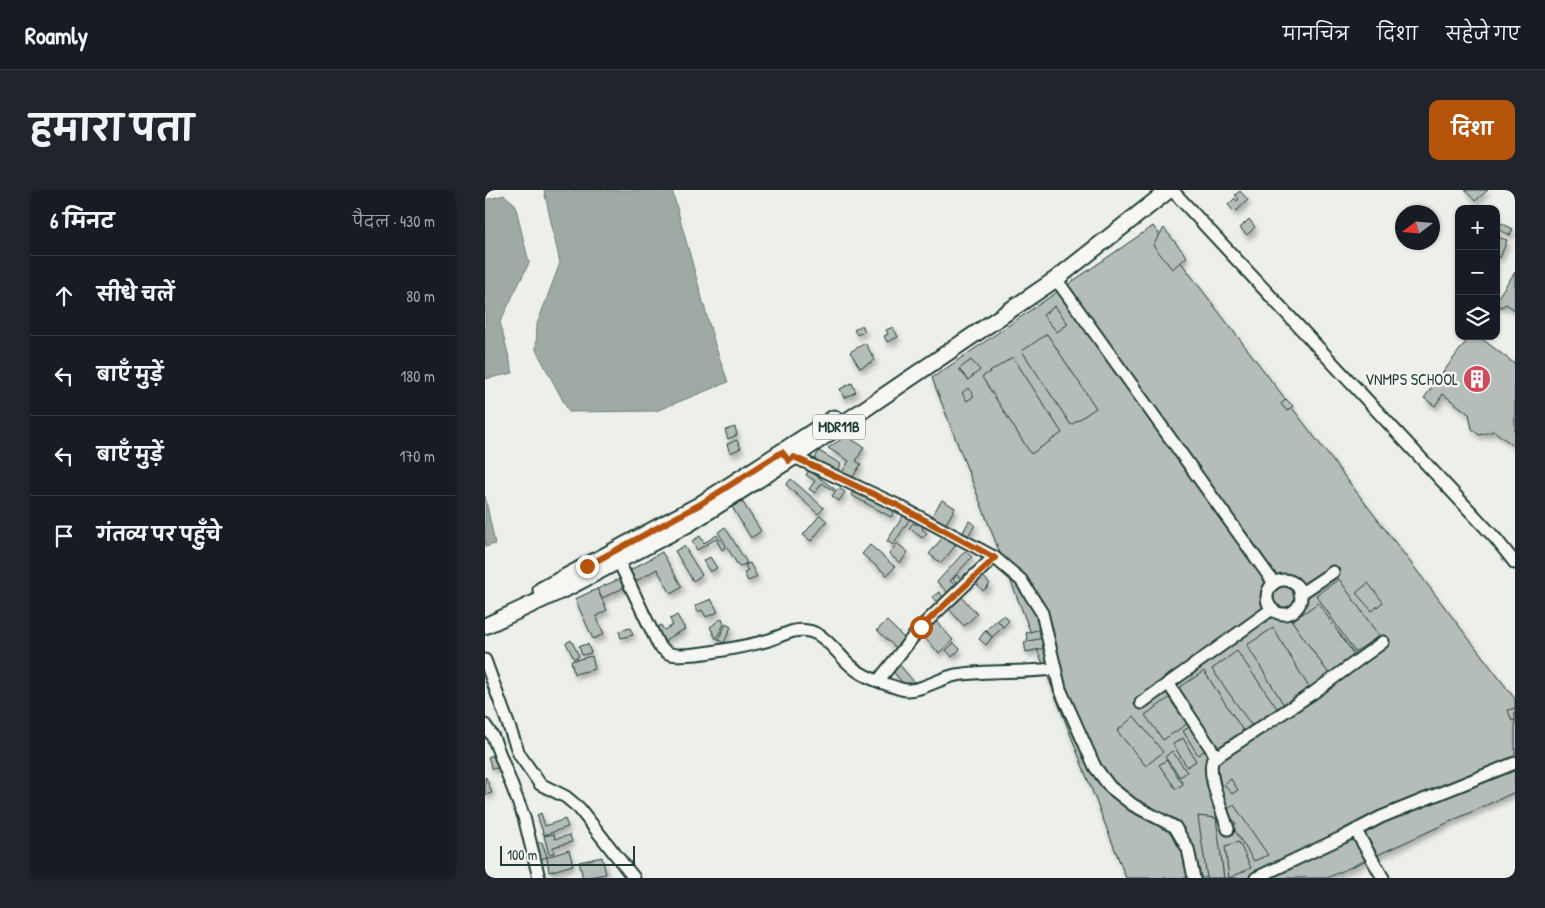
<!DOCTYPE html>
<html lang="hi">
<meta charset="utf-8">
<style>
:root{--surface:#171b24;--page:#20242c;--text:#f1f3f6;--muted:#9ea1a6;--line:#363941;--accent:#b45309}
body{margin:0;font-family:"Patrick Hand","Playpen Sans Deva",sans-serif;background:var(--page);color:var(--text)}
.controls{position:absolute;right:15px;top:15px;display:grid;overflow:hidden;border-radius:10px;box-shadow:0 1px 4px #0004}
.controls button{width:45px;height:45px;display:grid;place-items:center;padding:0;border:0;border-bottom:1px solid var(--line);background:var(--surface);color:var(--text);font:25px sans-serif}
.compass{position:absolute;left:910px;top:15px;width:45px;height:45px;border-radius:50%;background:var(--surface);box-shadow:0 1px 4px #0004;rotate:254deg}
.scale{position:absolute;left:15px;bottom:12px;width:135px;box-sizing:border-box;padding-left:5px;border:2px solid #1f3d34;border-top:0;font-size:14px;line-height:18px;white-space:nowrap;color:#1f3d34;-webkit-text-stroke:4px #f6f6f2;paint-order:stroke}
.stop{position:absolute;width:15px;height:15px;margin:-11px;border:4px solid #b45309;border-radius:50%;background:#fff}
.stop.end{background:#b45309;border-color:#fff;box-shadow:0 1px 5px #0008}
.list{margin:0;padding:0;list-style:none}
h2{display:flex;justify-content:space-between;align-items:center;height:65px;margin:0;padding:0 20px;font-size:21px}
h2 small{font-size:16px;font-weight:400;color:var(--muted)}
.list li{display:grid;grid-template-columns:32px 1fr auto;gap:15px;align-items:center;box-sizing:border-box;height:80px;padding:0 20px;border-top:1px solid var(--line)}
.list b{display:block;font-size:19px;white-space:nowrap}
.list em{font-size:16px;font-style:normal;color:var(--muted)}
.icon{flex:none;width:28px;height:28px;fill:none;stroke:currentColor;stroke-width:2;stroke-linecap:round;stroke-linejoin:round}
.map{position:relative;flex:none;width:1030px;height:688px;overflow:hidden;border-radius:10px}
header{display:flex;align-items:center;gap:30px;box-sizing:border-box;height:70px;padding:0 25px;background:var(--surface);border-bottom:1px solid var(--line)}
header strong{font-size:24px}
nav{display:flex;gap:28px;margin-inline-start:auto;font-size:18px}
.intro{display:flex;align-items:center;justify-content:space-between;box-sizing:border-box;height:120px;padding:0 30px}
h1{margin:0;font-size:35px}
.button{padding:12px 22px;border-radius:10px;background:var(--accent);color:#fff;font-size:18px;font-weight:700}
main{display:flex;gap:30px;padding:0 30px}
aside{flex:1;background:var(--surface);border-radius:10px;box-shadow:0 1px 4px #0004}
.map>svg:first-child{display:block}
</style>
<header>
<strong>Roamly</strong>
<nav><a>मानचित्र</a><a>दिशा</a><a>सहेजे गए</a></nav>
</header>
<div class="intro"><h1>हमारा पता</h1><a class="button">दिशा</a></div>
<main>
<aside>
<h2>6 मिनट<small>पैदल · 430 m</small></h2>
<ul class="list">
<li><svg class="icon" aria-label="ahead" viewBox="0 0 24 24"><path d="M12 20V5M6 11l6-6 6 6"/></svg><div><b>सीधे चलें</b></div><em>80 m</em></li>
<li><svg class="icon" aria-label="left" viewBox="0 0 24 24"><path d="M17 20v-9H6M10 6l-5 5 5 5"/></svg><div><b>बाएँ मुड़ें</b></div><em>180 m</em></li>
<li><svg class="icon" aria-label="left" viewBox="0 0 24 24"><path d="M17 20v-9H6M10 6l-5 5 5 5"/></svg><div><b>बाएँ मुड़ें</b></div><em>170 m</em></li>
<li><svg class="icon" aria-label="arrive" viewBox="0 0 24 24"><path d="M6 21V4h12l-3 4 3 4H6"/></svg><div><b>गंतव्य पर पहुँचे</b></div></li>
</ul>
</aside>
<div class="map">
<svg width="1030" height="688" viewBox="0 0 1030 688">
<defs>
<filter id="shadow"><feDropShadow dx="2.5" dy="4.5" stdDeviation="2.5" flood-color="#0004"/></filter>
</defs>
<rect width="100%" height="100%" fill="#edefea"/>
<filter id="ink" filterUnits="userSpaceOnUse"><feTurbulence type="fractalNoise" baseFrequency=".02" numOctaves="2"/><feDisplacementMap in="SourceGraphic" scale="10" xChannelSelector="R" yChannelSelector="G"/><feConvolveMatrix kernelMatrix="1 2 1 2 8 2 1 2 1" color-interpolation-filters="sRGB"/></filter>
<g filter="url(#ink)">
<!-- water -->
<g fill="#9faaa4" stroke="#6c7e77">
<path d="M59,0H187L230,155L243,192L171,221L84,222L51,160L52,134L75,73Z"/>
<path d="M19,5L30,14L44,73L15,132L28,183L0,189V10Z"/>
<path d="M0,306L10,354L0,357Z"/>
</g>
<!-- building -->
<g fill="#b4bdb8" stroke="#1f3d34" filter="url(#shadow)">
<path d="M980,0H1003L990,11Z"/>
<path d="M755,1L763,10L750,22L743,15L750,8L752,11L754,9L750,5Z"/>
<path d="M764,29L770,37L762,45L755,38Z"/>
<path d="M1014,32L1028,39L1025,45L1011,38Z"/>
<path d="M668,36L1030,509V602L842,688H641L447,188Z"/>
<path d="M679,38L702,67L687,79L668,55Z"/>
<path d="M1013,47L1022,50L1015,68L1011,66Z"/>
<path d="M1030,82V120L1021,114L1016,117L1011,114V110Z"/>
<path d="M570,116L583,134L572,142L558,125Z"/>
<path d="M377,135L380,141L372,145L369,140Z"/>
<path d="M408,137L413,147L402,152L399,146L403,144L401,140Z"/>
<path d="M562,144L611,218L586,235L537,161Z"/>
<path d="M985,146H993L1030,174V257L1009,241L994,245L987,239L984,224L958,204L950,216L939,208Z"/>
<path d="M380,153L390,170L375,178L365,162Z"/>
<path d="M528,167L577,243L546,264L497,187Z"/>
<path d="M486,170L495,180L483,190L474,179Z"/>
<path d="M367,193L371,202L359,208L355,199Z"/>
<path d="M483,198L489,206L482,211L477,203Z"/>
<path d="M801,209L808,216L802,221L796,214Z"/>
<path d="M250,237L252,245L243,249L240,240Z"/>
<path d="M361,246L379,257L371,271L376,274L366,290L356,284L364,271L343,258Z"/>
<path d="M252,250L256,258L245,263L242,254Z"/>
<path d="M334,261L356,274L351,283L329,270Z"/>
<path d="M324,280L352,301L354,298L360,302L354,311L347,306L350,302L337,293L330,303L324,299L330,291L321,285Z"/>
<path d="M306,289L339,318L333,324L301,295Z"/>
<path d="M369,298L410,320L406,327L366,305Z"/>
<path d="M457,310L470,318L460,335L446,327Z"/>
<path d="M257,311L276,341L266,348L247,317Z"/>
<path d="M420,323L426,327L408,355L402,351Z"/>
<path d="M335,325L342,331L326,351L318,345Z"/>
<path d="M435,330L441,334L437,339L442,343L437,348L424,338L428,333L431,335Z"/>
<path d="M484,331L490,335L480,351L475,348Z"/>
<path d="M240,337L262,373L254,377L233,342Z"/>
<path d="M232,345L240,358L237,360L231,349L212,360L207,351L215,346L219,353Z"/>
<path d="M459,346L471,355L456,373L444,364Z"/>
<path d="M412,353L423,362L415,373L404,364Z"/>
<path d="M385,355L410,377L402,385L377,364Z"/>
<path d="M199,356L217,385L208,391L190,361Z"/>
<path d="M480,361L487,367L465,391L474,399L467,406L452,392Z"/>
<path d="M177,362L197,397L186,404L172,379L148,393L142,382Z"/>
<path d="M225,367L232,378L225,382L218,371Z"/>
<path d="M265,373L272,387L263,391L259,383L263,381L260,375Z"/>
<path d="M481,383L486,388L476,398L468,389L472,385L475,388Z"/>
<path d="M497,385L505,394L498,401L490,392Z"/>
<path d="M141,386L145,395L117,408L112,399Z"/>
<path d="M854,389L894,446L870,462L831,405Z"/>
<path d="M883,393L898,412L887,421L871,403Z"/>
<path d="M112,399L122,420L111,426L119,444L108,449L90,409Z"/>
<path d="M454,402L462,411L455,416L447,407Z"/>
<path d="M475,405L492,424L479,436L462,417Z"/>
<path d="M226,409L233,422L221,427L217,420L213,422L210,416Z"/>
<path d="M833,413L870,466L844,484L807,431Z"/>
<path d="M192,425L200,439L178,451L171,438L176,435L179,440L188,435L185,429Z"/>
<path d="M519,425L524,431L518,437L512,430Z"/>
<path d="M237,428L239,434L231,449L225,437Z"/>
<path d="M449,429L468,450L454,463L435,443Z"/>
<path d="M512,430L518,437L507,447L501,440Z"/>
<path d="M402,431L423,452L413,460L392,440Z"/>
<path d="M241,434L246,437L239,453L233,450Z"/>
<path d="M145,438L148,445L136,448L134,441Z"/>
<path d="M788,438L825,499L799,515L762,455Z"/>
<path d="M556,439L558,448L543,452L541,443Z"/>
<path d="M500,441L507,447L501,455L494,449Z"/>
<path d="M558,448L560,458L541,462L539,452Z"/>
<path d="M86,450L94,466L89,469L81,453Z"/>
<path d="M469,453L475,459L467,467L461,460Z"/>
<path d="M103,454L106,463L97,465L94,456Z"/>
<path d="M752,461L794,521L769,539L727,479Z"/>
<path d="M107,466L110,479L89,484L86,471Z"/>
<path d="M413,473L429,492L422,498L406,479Z"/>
<path d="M719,481L759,542L733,558L694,498Z"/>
<path d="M684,508L702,534L678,550L660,525Z"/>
<path d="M1030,518V530L1027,531L1023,520Z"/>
<path d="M649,526L678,562L661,576L632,541Z"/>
<path d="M708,535L722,559L713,565L698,541Z"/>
<path d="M698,548L711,571L702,577L688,554Z"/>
<path d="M687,561L702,582L695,587L680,567Z"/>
<path d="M12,564L16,577L7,579L3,567Z"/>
<path d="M681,570L698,594L691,599L674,575Z"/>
<path d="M1,587L7,603L0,605V588Z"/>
<path d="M746,589L753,600L747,604L739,594Z"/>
<path d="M749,615L783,665L769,671L747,636L751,634L741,620Z"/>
<path d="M56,623L60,636L80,629L83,637L59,645L52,625Z"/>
<path d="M713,626L731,628L739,688H722Z"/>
<path d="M69,644L70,649L85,645L87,652L68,657L69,663L64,664L59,646Z"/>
<path d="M57,652L62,667L55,669L50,654Z"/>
<path d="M754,652L766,678L744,688L740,656Z"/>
<path d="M84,660L88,675L64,682L62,667Z"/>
<path d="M117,667L121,684L98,688L94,672Z"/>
</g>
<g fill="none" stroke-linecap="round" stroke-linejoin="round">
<defs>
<g id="minor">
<path d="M687,0L1011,349L1030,373"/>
<path d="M571,89L789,393"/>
<path d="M309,267L412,315L509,367L536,390L557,423L575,499L610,577L625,597L648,615L690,637L703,659L709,688"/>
<path d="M134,372L174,456C177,458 180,461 183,463C197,470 267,455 284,450C293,447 301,443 309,441C341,435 351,468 374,482C386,490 401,494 416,499C433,504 454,488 471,485C503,480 536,483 569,479"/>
<circle cx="799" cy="407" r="17"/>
<path d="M815,404L848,382"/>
<path d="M0,470L34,564L55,594L81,607L94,618L149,688"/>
<path d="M393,491L436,437L509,367"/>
<path d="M683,493L731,566"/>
<path d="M656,513L787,419"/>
<path d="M0,535L8,547L39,627L54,688"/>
<path d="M743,639C738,623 721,583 728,569L828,503L898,452"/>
<path d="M871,641L898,688"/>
<path d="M771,688L858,647L896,627L1030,573"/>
</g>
<g id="major">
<path d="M56,400L214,315L349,228"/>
<path d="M0,436L80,399L205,333L309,267L571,89L684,0"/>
</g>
</defs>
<!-- minor casing -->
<use href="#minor" stroke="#1f3d34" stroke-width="15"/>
<!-- major casing -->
<use href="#major" stroke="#1f3d34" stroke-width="19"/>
<!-- minor -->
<use href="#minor" stroke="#f6f6f2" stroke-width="11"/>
<!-- major -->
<use href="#major" stroke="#f6f6f2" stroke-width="15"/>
</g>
</g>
<g fill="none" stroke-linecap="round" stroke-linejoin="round" filter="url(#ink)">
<!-- route -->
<path stroke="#b45309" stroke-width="6" d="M102,376L214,315L297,262L304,271L309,267L412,315L510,368L436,437"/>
</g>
<!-- icons -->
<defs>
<symbol id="building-disc" viewBox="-11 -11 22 22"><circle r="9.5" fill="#d1495b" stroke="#f6f6f2"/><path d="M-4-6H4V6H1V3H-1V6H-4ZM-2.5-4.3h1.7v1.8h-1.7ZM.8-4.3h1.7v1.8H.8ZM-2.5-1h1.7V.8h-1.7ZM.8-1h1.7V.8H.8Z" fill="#fff"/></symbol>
</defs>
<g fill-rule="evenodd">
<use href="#building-disc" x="976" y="173" width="32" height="32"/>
</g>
<g text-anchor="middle" stroke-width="5" stroke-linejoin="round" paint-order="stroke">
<!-- shield labels -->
<rect fill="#f6f6f2" stroke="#60746d" stroke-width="1" x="328" y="224.5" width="52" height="25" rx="4"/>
<g font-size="15" font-weight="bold" fill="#1f3d34">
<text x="354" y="242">MDR11B</text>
</g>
<!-- poi labels -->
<g font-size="16" fill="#1f3d34" stroke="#f6f6f2" text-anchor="end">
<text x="973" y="195">VNMPS SCHOOL</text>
</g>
</g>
</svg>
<div class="controls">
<button>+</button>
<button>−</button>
<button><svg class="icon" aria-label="layers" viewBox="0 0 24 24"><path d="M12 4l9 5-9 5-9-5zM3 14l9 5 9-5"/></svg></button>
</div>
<svg class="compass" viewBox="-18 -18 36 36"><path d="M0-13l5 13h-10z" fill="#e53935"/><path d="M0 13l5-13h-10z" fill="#9ea1a6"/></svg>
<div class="scale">100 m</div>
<div class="stop" style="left:436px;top:437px"></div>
<div class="stop end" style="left:102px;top:376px"></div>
</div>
</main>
